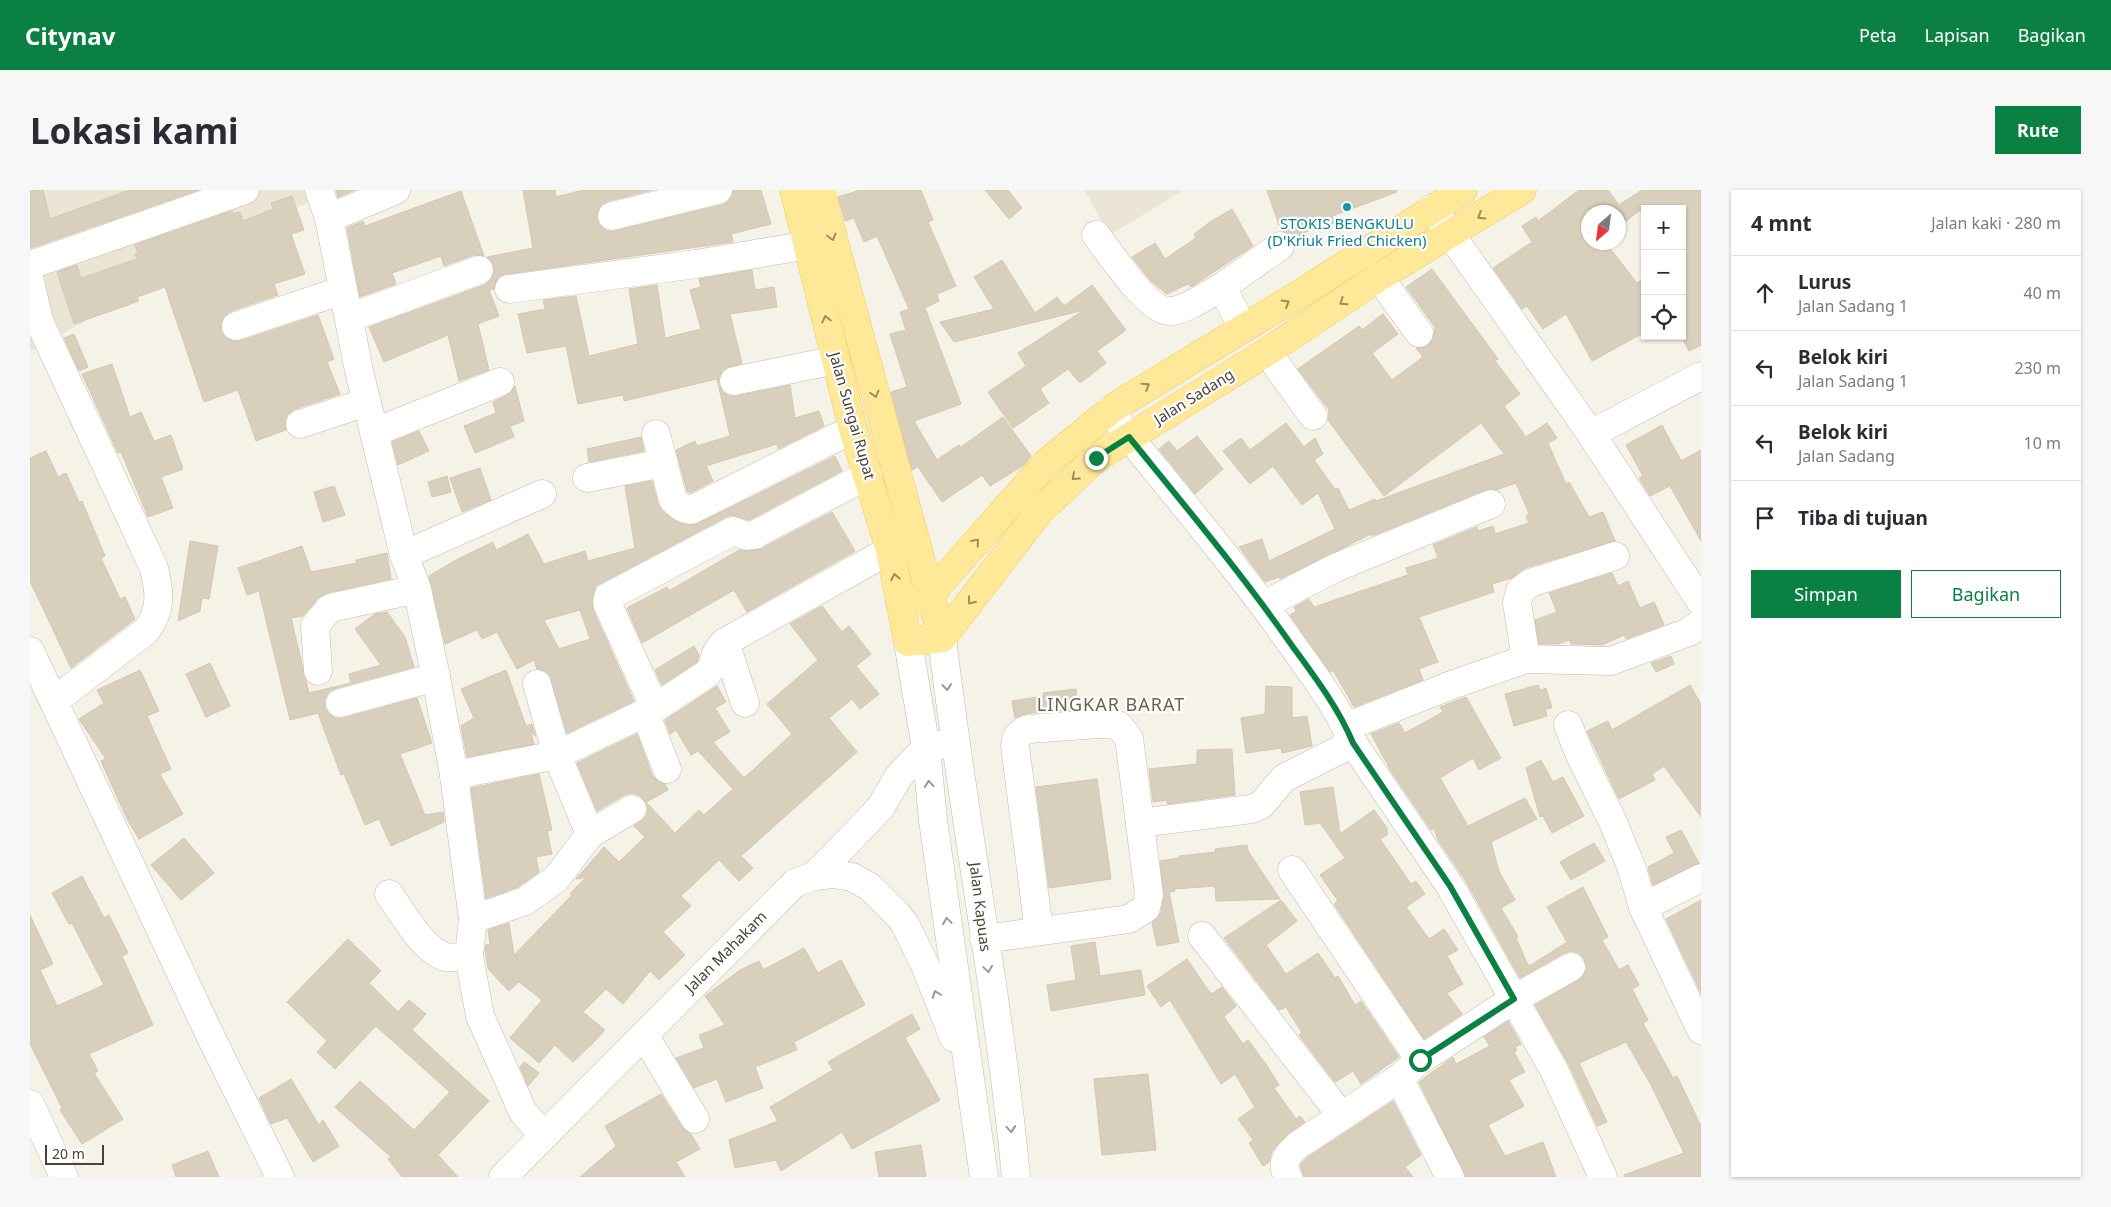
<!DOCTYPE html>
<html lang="id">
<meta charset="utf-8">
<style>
:root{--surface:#fff;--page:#f7f7f7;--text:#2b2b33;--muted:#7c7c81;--line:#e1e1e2;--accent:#0b8043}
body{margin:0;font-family:"Noto Sans",sans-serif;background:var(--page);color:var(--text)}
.controls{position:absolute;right:15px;top:15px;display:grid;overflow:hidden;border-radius:0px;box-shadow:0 1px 4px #0004}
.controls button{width:45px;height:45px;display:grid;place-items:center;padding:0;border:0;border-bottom:1px solid var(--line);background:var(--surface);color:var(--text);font:25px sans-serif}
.compass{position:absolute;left:1551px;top:15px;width:45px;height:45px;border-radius:50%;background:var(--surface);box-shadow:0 1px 4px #0004;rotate:208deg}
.scale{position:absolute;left:15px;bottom:12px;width:59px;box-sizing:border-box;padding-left:5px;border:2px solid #494335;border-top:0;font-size:14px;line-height:18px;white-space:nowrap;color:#494335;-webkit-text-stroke:4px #fff;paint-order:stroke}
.stop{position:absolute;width:15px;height:15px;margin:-11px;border:4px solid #0b8043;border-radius:50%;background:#fff}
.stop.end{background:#0b8043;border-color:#fff;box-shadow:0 1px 5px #0008}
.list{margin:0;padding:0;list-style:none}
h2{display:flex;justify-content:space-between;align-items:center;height:65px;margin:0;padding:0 20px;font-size:21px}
h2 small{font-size:16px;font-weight:400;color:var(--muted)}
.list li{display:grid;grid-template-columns:32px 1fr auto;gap:15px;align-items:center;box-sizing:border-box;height:75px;padding:0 20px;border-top:1px solid var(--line)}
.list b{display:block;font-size:19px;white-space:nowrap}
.list p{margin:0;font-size:16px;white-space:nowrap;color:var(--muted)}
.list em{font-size:16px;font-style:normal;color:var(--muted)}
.actions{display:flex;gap:10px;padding:15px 20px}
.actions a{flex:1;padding:11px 0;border:1px solid var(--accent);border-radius:0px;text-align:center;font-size:18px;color:var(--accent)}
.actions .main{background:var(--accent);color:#fff}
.icon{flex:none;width:28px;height:28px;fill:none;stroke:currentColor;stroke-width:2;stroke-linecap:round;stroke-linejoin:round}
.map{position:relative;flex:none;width:1671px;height:987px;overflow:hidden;border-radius:0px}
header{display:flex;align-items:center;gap:30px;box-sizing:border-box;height:70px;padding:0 25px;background:var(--accent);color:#fff}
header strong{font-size:24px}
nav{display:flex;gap:28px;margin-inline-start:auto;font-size:18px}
.intro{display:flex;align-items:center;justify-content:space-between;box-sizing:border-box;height:120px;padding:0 30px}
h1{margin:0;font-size:35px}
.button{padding:12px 22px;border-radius:0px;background:var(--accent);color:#fff;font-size:18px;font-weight:700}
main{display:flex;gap:30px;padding:0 30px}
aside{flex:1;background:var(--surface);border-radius:0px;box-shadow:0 1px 4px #0004}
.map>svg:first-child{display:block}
</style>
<header>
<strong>Citynav</strong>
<nav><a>Peta</a><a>Lapisan</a><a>Bagikan</a></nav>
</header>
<div class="intro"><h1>Lokasi kami</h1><a class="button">Rute</a></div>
<main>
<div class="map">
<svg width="1671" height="987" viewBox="0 0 1671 987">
<rect width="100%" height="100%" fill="#f5f2e7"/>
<!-- residential -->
<g fill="#eae5d5">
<path d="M0,0H300L0,161Z"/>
<path d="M1055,0H1153L1079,46Z"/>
</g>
<!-- building -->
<g fill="#d8cfbc" stroke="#d4c7ae" fill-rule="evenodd">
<path d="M0,0H13L20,29L100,0H168L0,58Z"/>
<path d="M306,0H325L308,7Z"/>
<path d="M493,0H525L526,7L553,0H622L578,11L571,15L567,22V30L570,36L577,41H585L692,15L699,11L703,0H731L741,34L701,44L703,52L477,84L470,86L465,93L464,99L459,100L469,126L448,134L459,180L429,191L418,145L354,172L339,137L454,95L461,90L464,82L463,74L457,67L503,58Z"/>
<path d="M830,0H891L903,30L898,32L926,96L907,104L909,111L895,118L931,214L884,231L907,270L929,255L931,257L973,227L1001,266L994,275L960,296L952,285L912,312L888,277L882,280L861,202L877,197L860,144L876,140L870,122L879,119L847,46L834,52L824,28L815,31L808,7Z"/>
<path d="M955,0H978L992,18L979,29Z"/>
<path d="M1237,0H1367V2L1302,26L1304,33L1275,42L1276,47L1264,51L1257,42L1251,41Z"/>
<path d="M1549,0H1578L1589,15L1612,0H1671V155L1659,161L1652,147V19L1613,18L1588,37V22H1558V52H1575L1607,93L1615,88V142L1562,171L1536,124L1513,139L1497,116L1492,119L1463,78L1502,52L1492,36L1506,27L1508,31Z"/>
<path d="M431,1L454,66L444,65L414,76L411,66L362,83L366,94L330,107L317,38L333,31L335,36Z"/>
<path d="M262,6L274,40L261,44L275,84L244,94L248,105L201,121L194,126L191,133V141L195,147L202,151H210L288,125L304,169L297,172L310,204L265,219L258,224L255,230L256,240L226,251L208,200L174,212L135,97L107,107L109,111L44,134L27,82L47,75L51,88L107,69L105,64H108L105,55L202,21L203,24L210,22L213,31L243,19L241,13Z"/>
<path d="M1202,19L1223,56L1161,97L1158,94L1137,104L1121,91L1102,67L1125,53L1135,69L1166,48L1164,44L1180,32Z"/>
<path d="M972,70L1005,123L1027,107L1034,116L1062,95L1096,140L1067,161L1076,173L1050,193L1038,179L1010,199L1019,213L983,238L958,202L996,176L988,163L1054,120L924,152L910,132L964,119L944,87Z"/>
<path d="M1402,79L1468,169L1465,171L1490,204L1474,216L1496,247L1517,233L1527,248L1518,253L1536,294L1539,292L1559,327L1573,322L1585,351L1495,378L1482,388L1462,394L1464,402L1389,427L1408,472L1389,479L1393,490L1324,517L1303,480L1300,482L1260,425L1266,421L1264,417L1279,409L1284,417L1378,385L1376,378L1408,368L1403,355L1447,337L1448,341L1463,336L1465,344L1499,333L1496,326L1499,324L1486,293L1466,300H1455L1342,346L1341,344L1250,389L1249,387L1235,392L1209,357L1232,349L1239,371L1305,339L1288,303L1272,315L1243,276L1220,294L1193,261L1211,248L1220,260L1256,233L1274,257L1285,248L1293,264L1284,270L1305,299L1308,298L1319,320L1345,309L1346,311L1474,264L1451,233L1354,306L1298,230L1299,220L1268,179L1329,136L1332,140L1353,124L1368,144L1342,163L1362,190L1393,167L1386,158L1398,155L1403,149L1405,137L1376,97Z"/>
<path d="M722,80L725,100L744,97L747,117L700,124L712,173L693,180L689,187V195L693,202L700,206H707L760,195L765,228L789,221L794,236L748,259L747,254L676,276L683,291L660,303L657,301L646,260L665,251L667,256L700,246L687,189L594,211L593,205L548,214L536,156L497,163L488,124L515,119L513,110L546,106L559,166L608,154L599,99L627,95L635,148L671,139L660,100L671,97L669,89Z"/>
<path d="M44,144L58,177L49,181L34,148Z"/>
<path d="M82,174L100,227L111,222L124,251L141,245L153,279L131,287L143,318L118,327L91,262L88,263L52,184Z"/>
<path d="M485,196L494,231L480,236L484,247L445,263L434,236L466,223L463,212L476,206Z"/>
<path d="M1632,235L1651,271L1671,260V351L1640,296L1620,306L1609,288L1613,286L1596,255Z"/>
<path d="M389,241L399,261L368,275L362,252Z"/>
<path d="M1167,246L1193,279L1165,304L1129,259L1139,251L1147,261Z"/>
<path d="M611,247L614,261L559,272L557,259Z"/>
<path d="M16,261L28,287L36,283L49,312L52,311L75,366L71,368L90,409L95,407L105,429L41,478L0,391V268Z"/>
<path d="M805,266L812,281L719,330L702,325L696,327L566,396L562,410L563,420L604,511L537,543L518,483L507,479L504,470L487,479L467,442L452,449L447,440L415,454L399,386L426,370L463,352L466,360L498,344L514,374L555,361L558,371L605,358L595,296L622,291L628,314L633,322L647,332L657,335L667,334ZM550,420L560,449L529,459L514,430Z"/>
<path d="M450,278L461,310L432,322L420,288Z"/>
<path d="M417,286L421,302L402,307L398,292Z"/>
<path d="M304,296L315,325L293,332L284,302Z"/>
<path d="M802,322L825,361L717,422L704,400L612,453L597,418L637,397L639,401L709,360L719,361L731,359Z"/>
<path d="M160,351L188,356L179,409L172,408L170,421L148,431Z"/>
<path d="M272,356L281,382L327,373L326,370L357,363L361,389L296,403L288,408L273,426L261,428L279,503L321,493L319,484L351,475L325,439L345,424L357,422L375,447L384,477L306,498L299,502L295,509V518L299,524L306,528H314L387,508L402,553L370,564L395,625L413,622L414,632L361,656L349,629L335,635L314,584L311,585L288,523L260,530L229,401L217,405L208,378Z"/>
<path d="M1582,383L1588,396L1598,391L1610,418L1624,412L1634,435L1596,449L1594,445L1572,455L1541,454L1539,450L1528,454H1509L1505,430L1527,422L1519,403Z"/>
<path d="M792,416L812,442L819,436L841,464L826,476L849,504L830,519L822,509L799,528L827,562L711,666L723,678L709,691L689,670L651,706L661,716L633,742L655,765L629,790L620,781L593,814L576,799L553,822L575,840L563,853L543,872L525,855L509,873L480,848L512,810L489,792L479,801L458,779L455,759L456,755L460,754L458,740L479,733L484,765L543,704H540L556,687L546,689L574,657L589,672L615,647L604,636L616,626L618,619L616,612L645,643L669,620L674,625L703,599L668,561L661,565L646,540L640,544L635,530L687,496L696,512L685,518L700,542L683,552L714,588L762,544L737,514L788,470L760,434Z"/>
<path d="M664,456L669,465L667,472L632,495L625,480Z"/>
<path d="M1641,466L1644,474L1626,482L1621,473Z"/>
<path d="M180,473L200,516L176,527L156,484Z"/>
<path d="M110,480L129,521L117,526L141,579L130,584L153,624L109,649L97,629L71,571L76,569L49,529L74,513L67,500Z"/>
<path d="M476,480L496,536L502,534L506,547L501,541L504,554L437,567L431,536L444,528L431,499Z"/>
<path d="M1508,495L1510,500L1516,498L1522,518L1515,519L1517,526L1484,536L1475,504Z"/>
<path d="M1660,495L1671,514V627L1634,576L1622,584L1625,590L1589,609L1557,541L1578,531L1582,540Z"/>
<path d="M1236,496L1262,497V528L1277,526L1282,556L1252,563L1251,558L1216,563L1211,528L1235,524Z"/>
<path d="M1046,499L1048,520L998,523L985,528L982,511L1014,506L1013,503Z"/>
<path d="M1436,507L1471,568L1449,580L1443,568L1410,588L1438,636L1495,608L1507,629L1461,652L1469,681L1485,710L1471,718L1488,747L1486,748L1498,775H1501L1537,752L1517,717L1553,697L1578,747L1572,750L1589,780L1598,775L1609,795L1602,799L1618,830L1613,833L1643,888L1647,886L1671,936V987H1595L1594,985L1654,963L1621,895L1596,852L1549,873L1577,932L1567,936L1538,873L1505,815L1549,790L1554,785L1557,778L1554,769L1549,763L1541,761L1534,763L1490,788L1434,688L1408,650L1404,638L1401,640L1361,581L1341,544L1369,533L1375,543L1413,522L1410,517Z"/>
<path d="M607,544L622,585L628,591L635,594L638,600L616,612L609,605L602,603L594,605L567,621L547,573Z"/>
<path d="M1202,559L1205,605L1137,614V610L1123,612L1119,579L1167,574V560Z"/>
<path d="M1511,570L1523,592L1533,587L1554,626L1522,643L1513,626L1510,627L1496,578Z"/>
<path d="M509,584L522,640L517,641L522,664L506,667L509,682L488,697L456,708L441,598Z"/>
<path d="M1067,589L1081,689L1019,698L1006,597Z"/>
<path d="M1303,597L1310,644L1344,620L1357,638V645L1350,649L1381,694L1386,691L1395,704L1376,717L1399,749L1414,739L1428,760L1417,766L1433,794L1417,803L1432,824L1394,849L1304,714L1308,711L1290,685L1315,668L1290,633L1275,635L1270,602Z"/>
<path d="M1651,640L1669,673L1623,695L1618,677L1644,663L1636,647Z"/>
<path d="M154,648L184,683L151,710L121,675Z"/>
<path d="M1564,653L1575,671L1541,690L1530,672Z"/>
<path d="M1217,655L1218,661L1250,709L1186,711L1185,696L1144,699L1145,701L1139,702L1149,752L1127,756L1122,733L1131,722L1134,707L1130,671L1149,668V666L1186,662L1185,659Z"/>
<path d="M52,686L74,728L79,725L98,763L92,766L123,835L59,864L68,881L64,883L93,929L52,954L30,920L32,918L0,854V725L23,774L10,780L27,816L74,795L42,733L39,734L22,703Z"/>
<path d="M1251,710L1267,731L1236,755L1256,784L1288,763L1305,788L1308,786L1325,815L1331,811L1369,867L1331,894L1323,881L1305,892L1269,845L1272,843L1256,817L1249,820L1194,748Z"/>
<path d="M1671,710V803L1636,729Z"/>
<path d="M318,749L351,781L339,793L368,822L379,810L396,824L382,840L459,911L408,965L428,987H372L358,969L361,967L305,917L330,891L384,940L420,902L346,836L305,879L287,862L297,851L257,812Z"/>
<path d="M1065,752L1070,786L1111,780L1115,805L1021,821L1017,795L1046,790L1041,756Z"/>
<path d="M774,758L788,783L811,770L835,815L764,852L767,860L725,877L733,898L696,912L687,889L664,898L646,868L674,858L669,845L695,835L675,806L710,780L729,771L733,780Z"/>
<path d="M1157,769L1181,804L1192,797L1206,816L1194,827L1213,854L1218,850L1238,877L1249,895L1244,898L1266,929L1270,926L1275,932L1250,951L1242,961L1239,972L1233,976L1219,953L1223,950L1208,929L1225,917L1205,884L1191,894L1140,810L1131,817L1117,796Z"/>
<path d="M882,824L890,839L875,848L910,910L822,959L812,942L751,981L746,970L705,978L699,950L748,931L740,917L803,880L798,872Z"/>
<path d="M1478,831L1491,854L1485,857L1487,860L1484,862L1495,882L1479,890L1494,916L1458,935L1475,966L1513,952L1526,987H1436L1389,892L1423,867L1426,874L1460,856L1454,847Z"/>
<path d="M494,872L509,883L498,896L490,877Z"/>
<path d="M1118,884L1126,960L1072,965L1064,889Z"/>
<path d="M261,889L289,935L293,930L309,956L283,972L257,928L241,934L229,908Z"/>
<path d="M631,904L652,937L661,944L670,959L646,972L655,987H550L586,956L575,936Z"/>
<path d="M1363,911L1391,965L1375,977L1383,987H1274L1270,975L1278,967Z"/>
<path d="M891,955L896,987H849L845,962Z"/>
<path d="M178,961L189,987H146L142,975Z"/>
</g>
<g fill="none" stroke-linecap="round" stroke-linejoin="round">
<defs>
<g id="minor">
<path d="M289,0L299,28L329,181L374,365L387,399L406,487L424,585L443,729L439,766L450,826L493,922L514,946"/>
<path d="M1402,18L1561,244L1671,412"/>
<path d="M582,26L688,0"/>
<path d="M299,28L366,0"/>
<path d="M1066,45C1079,62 1118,121 1139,121C1153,122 1179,104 1192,97"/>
<path d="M0,75L215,0"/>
<path d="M1349,87L1389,143"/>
<path d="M0,91L9,131L124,378C130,403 132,420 116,441L24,511"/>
<path d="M479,99L666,74L779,55"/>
<path d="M319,128L449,80"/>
<path d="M206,136L313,100"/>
<path d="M1213,138L1192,97L1250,56"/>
<path d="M1237,162L1283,226"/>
<path d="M704,191L806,170"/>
<path d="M1080,220L1099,247C1155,316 1212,384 1263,456C1285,487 1309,519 1323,553L1420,696L1524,880L1573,987"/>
<path d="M270,234L337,212"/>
<path d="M345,242L470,192"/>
<path d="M626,244L643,310L651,317L661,320L823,239"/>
<path d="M1561,244L1671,186"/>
<path d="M557,288L634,273"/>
<path d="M374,365L512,304"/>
<path d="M1234,415L1305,378L1461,314"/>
<path d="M912,448C933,628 969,807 986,987"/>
<path d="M695,452L715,513"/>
<path d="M878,452L896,558L903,630L954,987"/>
<path d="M0,461L178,841L250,987"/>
<path d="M1496,469L1487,413L1490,401L1500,393L1585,366"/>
<path d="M288,481L285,436L300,418L387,399"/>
<path d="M507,494L527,565L560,644"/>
<path d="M310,513L406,487"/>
<path d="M625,518L577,413L578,407L703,341L717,346L724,345L838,285"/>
<path d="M615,523L637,579"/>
<path d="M1538,535L1550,565L1583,632L1602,679L1613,717L1671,840"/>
<path d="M1316,537L1419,496L1496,469L1581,471L1659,442L1671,433"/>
<path d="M424,585L527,565L625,518L678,483C687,471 681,465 695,452L860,360"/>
<path d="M1110,633L1221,619L1231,615L1254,588L1323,553"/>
<path d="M1262,680L1390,870"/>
<path d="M784,686L803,684L822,687L840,697L866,723L875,734L895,775L924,848"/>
<path d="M359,704C372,722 394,762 416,767C423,768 432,767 439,766"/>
<path d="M1613,717L1671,688"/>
<path d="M443,729L495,711L526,689L560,644L602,619"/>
<path d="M1172,746L1311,925"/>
<path d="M954,749L1099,729L1116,718L1119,704L1099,548L1088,535L1068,534L999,539C990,541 985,547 985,556L1009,741"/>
<path d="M614,845L665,929"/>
<path d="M1369,888L1420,987"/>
<path d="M0,914L34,987"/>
<path d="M473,987L765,693L784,686L805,665L850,618L869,586L896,558L924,552"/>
<path d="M1258,987C1250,972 1257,965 1268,955L1369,888L1390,870L1484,809L1541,777"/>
</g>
<g id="major">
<path d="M764,0L823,239L860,360L878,452L912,448L1010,321L1066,268L1237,162L1349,87L1492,0"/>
<path d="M790,0L912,448"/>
<path d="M870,413L899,406L1016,273L1086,216L1273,102L1433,0"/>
</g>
</defs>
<!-- minor casing -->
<use href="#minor" stroke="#c2bba9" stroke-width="29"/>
<!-- major casing -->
<use href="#major" stroke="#f0cc5b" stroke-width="29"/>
<!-- minor -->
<use href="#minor" stroke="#fff" stroke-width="28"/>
<!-- major -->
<use href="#major" stroke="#ffe897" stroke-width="28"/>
</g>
<!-- one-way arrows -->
<defs><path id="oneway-chevron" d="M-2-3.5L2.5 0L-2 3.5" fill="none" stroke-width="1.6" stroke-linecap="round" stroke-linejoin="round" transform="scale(1.25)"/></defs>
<g stroke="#9b8d61">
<use href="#oneway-chevron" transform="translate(1451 26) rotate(148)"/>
<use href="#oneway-chevron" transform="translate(802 47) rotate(75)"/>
<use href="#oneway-chevron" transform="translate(1313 112) rotate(146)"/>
<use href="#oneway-chevron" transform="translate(1256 113) rotate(-31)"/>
<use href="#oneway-chevron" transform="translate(796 129) rotate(-103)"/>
<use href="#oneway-chevron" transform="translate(1116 196) rotate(-33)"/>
<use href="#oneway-chevron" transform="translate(845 204) rotate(75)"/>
<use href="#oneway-chevron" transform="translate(1045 287) rotate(138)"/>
<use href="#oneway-chevron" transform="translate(946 352) rotate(-49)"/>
<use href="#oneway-chevron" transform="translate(865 387) rotate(-101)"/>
<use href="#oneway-chevron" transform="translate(941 411) rotate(128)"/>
</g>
<g stroke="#9b9890">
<use href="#oneway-chevron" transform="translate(917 497) rotate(83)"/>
<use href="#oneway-chevron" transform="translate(899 594) rotate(-95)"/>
<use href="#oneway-chevron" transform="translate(917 731) rotate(-98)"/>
<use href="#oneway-chevron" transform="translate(958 779) rotate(82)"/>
<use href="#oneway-chevron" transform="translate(906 804) rotate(-111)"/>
<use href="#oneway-chevron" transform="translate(981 939) rotate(85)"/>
</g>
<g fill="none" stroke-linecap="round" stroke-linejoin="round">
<!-- route -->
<path stroke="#0b8043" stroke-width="6" d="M1066,268L1099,247C1155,316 1212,384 1263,457C1285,487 1309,519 1323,553L1420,696L1484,809L1390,870"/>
</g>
<!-- markers -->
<circle fill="#0f9aa8" stroke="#fff" stroke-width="2" cx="1317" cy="17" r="5"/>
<g text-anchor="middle" stroke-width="4.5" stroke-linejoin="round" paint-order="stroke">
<!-- culture labels -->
<g font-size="15" fill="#0d838f" stroke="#fff">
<text x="1317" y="39">STOKIS BENGKULU<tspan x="1317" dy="17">(D'Kriuk Fried Chicken)</tspan></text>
</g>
<!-- street labels -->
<g font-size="15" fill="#494335" stroke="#fff">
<text transform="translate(1164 207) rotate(-32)" y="5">Jalan Sadang</text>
<text transform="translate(822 226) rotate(74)" y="5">Jalan Sungai Rupat</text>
<text transform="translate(950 717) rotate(83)" y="5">Jalan Kapuas</text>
<text transform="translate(696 762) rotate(-45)" y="5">Jalan Mahakam</text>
</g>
<!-- quarter labels -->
<g font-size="18" letter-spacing="1" fill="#6d624b" stroke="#fff">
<text x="1081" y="521">LINGKAR BARAT</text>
</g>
</g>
</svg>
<div class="controls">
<button>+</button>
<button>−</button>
<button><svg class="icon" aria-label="locate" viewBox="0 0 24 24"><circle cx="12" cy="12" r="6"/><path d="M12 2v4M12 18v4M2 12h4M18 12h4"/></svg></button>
</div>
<svg class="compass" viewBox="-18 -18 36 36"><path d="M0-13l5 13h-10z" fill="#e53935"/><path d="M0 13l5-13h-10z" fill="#7c7c81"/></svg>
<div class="scale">20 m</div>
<div class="stop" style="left:1390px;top:870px"></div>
<div class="stop end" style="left:1066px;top:268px"></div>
</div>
<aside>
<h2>4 mnt<small>Jalan kaki · 280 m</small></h2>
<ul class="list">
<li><svg class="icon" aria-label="ahead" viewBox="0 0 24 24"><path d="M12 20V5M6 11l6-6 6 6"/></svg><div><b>Lurus</b><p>Jalan Sadang 1</p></div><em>40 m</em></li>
<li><svg class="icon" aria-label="left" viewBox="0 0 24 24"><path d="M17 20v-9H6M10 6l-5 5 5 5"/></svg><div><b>Belok kiri</b><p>Jalan Sadang 1</p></div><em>230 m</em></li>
<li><svg class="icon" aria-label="left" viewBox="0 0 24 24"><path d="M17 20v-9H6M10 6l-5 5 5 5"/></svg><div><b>Belok kiri</b><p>Jalan Sadang</p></div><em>10 m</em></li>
<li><svg class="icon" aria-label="arrive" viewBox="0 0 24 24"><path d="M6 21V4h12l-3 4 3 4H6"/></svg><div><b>Tiba di tujuan</b></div></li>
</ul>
<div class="actions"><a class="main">Simpan</a><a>Bagikan</a></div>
</aside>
</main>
